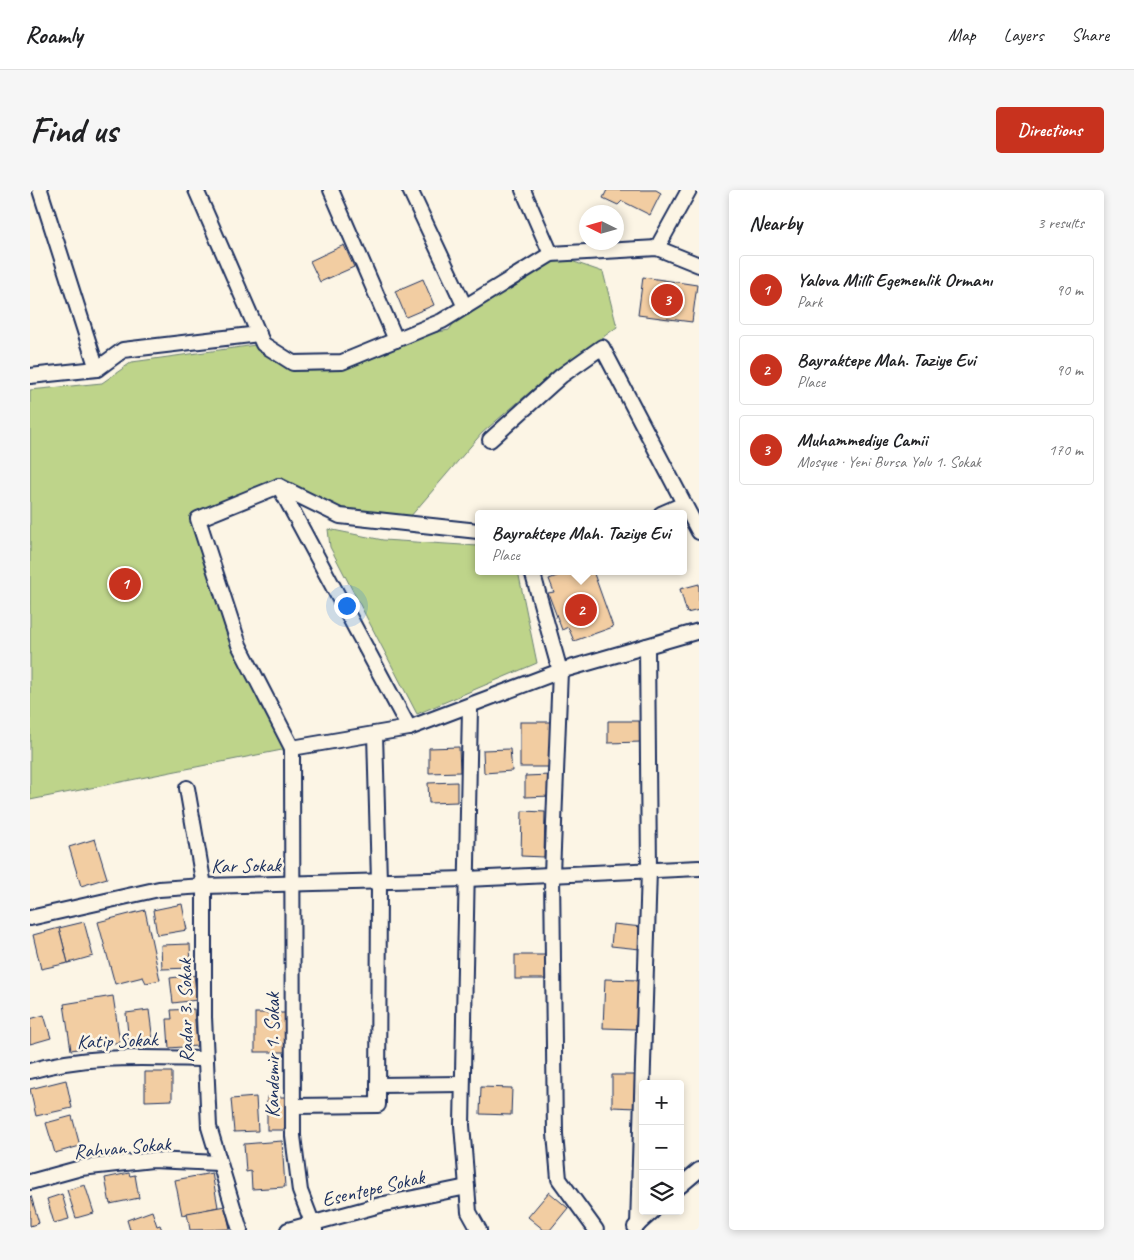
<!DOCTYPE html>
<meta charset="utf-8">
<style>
:root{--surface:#fff;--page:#f6f6f6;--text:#202124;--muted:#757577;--line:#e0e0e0;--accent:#c8321e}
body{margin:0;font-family:Caveat,sans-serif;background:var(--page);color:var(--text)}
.controls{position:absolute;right:15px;bottom:15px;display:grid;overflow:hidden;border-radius:5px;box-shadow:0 2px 8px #0003}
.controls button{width:45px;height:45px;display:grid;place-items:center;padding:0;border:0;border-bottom:1px solid var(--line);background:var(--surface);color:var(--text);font:25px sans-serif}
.compass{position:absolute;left:549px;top:15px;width:45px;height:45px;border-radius:50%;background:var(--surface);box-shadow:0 2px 8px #0003;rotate:275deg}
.you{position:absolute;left:316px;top:415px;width:18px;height:18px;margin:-12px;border:4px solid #fff;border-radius:50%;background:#1a73e8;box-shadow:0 0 0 8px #1a73e833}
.badge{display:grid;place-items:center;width:32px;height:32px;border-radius:50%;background:var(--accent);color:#fff;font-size:16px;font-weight:700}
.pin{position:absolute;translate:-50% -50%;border:2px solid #fff;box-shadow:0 1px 5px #0006}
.popup{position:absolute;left:445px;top:320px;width:212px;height:65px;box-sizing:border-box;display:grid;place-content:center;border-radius:5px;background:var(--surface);filter:drop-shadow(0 1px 4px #0005);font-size:16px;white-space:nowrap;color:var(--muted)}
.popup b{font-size:19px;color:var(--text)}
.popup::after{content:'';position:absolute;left:50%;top:100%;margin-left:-10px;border:10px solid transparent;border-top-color:var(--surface)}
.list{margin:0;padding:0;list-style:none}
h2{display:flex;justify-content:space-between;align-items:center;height:65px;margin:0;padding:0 20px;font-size:21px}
h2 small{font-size:16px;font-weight:400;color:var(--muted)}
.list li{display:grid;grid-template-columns:32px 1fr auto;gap:15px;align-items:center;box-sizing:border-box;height:70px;margin:0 10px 10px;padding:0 10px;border:1px solid var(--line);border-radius:5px}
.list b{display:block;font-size:19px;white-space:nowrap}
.list p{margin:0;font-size:16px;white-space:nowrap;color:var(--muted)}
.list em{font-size:16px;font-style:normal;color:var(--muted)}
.icon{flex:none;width:28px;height:28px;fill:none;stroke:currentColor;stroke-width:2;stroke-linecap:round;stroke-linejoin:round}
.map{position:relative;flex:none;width:669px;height:1040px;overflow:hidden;border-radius:5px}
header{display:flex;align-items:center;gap:30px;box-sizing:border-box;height:70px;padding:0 25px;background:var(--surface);border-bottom:1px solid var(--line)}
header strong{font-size:24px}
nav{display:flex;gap:28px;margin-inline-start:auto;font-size:18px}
.intro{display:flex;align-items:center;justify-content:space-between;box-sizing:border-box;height:120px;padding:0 30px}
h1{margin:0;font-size:35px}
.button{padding:12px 22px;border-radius:5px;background:var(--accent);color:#fff;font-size:18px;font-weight:700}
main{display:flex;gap:30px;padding:0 30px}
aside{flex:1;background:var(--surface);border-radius:5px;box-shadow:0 2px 8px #0003}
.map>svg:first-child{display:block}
</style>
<header>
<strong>Roamly</strong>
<nav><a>Map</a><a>Layers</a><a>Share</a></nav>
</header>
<div class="intro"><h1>Find us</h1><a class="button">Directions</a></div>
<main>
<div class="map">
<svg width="669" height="1040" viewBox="0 0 669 1040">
<rect width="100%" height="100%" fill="#fcf5e5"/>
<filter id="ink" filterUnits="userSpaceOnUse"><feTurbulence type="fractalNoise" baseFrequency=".02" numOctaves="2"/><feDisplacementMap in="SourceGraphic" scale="10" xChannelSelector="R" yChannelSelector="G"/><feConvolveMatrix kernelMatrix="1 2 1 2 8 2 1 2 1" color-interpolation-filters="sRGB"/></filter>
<g filter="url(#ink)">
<!-- green -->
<g fill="#bed48a" stroke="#6c8274">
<path d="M521,64L573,82L587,137L514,190L452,243L374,334L310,326L249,296L168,329L209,455L262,558L0,610V200L72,193L102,172L233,154L263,173L312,172L366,150L419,140L435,117Z"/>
<path d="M298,339L353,350L448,356V381H488L507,473L387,524L300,357Z"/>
</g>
<!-- building -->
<g fill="#f2cda2" stroke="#1b2f5e">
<path d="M577,0H626L631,3L620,25L592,11L588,15L573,8Z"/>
<path d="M314,55L324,77L290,92L280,71Z"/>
<path d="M613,87L667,95L662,132L608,125Z"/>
<path d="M393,89L404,115L376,127L365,101Z"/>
<path d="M540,381H563L583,437L544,451L538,437L532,440L518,403L524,402L519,389Z"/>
<path d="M669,394V420L657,423L650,399Z"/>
<path d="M578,531H611V552L578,553Z"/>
<rect x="490" y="532" width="31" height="45"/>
<path d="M429,557L430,582L399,583V558Z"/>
<path d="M480,559L482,581L454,583L453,560Z"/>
<path d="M520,585L521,606L495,607V586Z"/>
<path d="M427,592V612L399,613L398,593Z"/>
<path d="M492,621L515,622L514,667L491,666Z"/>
<path d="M65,649L77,688L51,696L39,657Z"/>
<path d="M152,714L157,740L127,745L123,720Z"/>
<path d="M115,720L130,790L116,793L113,787L85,794L68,732Z"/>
<path d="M54,732L63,766L38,773L29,738Z"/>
<path d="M583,734L612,737L610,759L581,756Z"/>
<path d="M29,738L38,773L11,779L3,745Z"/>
<path d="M160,754L161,778L132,779L131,755Z"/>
<rect x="485" y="765" width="31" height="24"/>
<path d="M164,785L167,810L143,813L140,788Z"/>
<path d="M575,789L608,790L606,839L573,838Z"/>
<path d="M83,806L90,852L41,860L34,814Z"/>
<path d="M164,819L167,856L139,858L137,829H142L141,820Z"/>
<path d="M119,820L123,851L99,854L96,823Z"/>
<rect x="225" y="823" width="30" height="39"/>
<path d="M14,825L21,848L0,854V829Z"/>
<path d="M115,882H142V910L115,911Z"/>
<path d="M582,885H607V918L582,917Z"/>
<path d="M36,890L42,918L6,926L0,899Z"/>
<path d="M451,897L482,898L481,925L450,924Z"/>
<path d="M226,907L228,941L204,942L201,909Z"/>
<rect x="237" y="907" width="18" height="33"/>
<path d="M42,926L50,956L25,963L16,933Z"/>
<path d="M252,951L255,997L222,999L221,981L216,982L214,954Z"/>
<path d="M99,983L100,986L105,985L109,1008L80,1014L75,988Z"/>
<path d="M182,983L188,1017L152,1025L145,990Z"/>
<path d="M55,995L64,1023L46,1028L37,1000Z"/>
<path d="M519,1002L538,1018L520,1040H514L498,1027Z"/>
<path d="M32,1004L39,1029L24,1033L17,1009Z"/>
<path d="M1,1006L9,1033L0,1036V1007Z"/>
<path d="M195,1016L200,1039L160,1040L157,1023Z"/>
<path d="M122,1021L127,1036L130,1035L132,1040H100L97,1030Z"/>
</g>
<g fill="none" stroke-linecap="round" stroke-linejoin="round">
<defs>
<g id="minor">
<path d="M10,0L67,179"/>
<path d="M166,0L233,154L263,173L312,172L412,131L521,64L627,58L669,75"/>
<path d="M301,0L366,150"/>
<path d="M380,0L435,117"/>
<path d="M493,0L521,64"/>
<path d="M627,58L659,0"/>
<path d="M0,186L67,179L93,160L229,144"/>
<path d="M460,250L531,186L572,157L669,342"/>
<path d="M249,296L168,329L209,455L262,558L263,946L270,1001L285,1040"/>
<path d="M631,324L654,314"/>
<path d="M502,381L530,481L522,684L525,944L529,989L566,1040"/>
<path d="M440,517L432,935L439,1022L449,1040"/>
<path d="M379,538L249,296L310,326L448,341"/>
<path d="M262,558L379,538L530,481L669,441"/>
<path d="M157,598L174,696V827L179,937L210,1040"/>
<path d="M0,728L129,699L174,696L436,689L669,678"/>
<path d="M0,881C56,864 117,868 176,869"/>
<path d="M348,895L432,894"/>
<path d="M263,916L348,915L349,691L345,544"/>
<path d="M0,992L51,978L122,970L189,973"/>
<path d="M650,996L669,980"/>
<path d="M608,1035L619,680L617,456"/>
<path d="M605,1037L623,1021"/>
<path d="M258,1040L354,1014L437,997"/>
</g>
</defs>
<!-- minor casing -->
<use href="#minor" stroke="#1b2f5e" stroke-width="18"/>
<!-- minor -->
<use href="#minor" stroke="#fcf5e5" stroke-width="14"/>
</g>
</g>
<g text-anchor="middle" stroke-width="5" stroke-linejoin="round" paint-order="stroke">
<!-- street labels -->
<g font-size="20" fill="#1b2f5e" stroke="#fcf5e5">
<text transform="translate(216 675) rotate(-1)" y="7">Kar Sokak</text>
<text transform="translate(155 821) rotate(-91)" y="7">Radar 3. Sokak</text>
<text transform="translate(87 850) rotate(-2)" y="7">Katip Sokak</text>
<text transform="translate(242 865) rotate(-90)" y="7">Kandemir 1. Sokak</text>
<text transform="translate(92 957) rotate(-5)" y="7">Rahvan Sokak</text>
<text transform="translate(343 998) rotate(-13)" y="7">Esentepe Sokak</text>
</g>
</g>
</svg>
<div class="controls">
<button>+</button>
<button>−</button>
<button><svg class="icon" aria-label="layers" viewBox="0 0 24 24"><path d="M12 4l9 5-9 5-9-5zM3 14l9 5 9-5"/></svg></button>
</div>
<svg class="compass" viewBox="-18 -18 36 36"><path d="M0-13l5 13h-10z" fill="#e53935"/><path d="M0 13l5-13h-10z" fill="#757577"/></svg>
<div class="you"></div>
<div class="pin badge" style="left:95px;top:394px">1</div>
<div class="pin badge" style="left:551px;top:420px">2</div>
<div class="popup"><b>Bayraktepe Mah. Taziye Evi</b>Place</div>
<div class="pin badge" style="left:637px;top:110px">3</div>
</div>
<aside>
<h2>Nearby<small>3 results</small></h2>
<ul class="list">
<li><span class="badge">1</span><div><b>Yalova Millî Egemenlik Ormanı</b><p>Park</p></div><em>90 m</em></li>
<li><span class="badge">2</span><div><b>Bayraktepe Mah. Taziye Evi</b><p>Place</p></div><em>90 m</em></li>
<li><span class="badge">3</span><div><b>Muhammediye Camii</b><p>Mosque · Yeni Bursa Yolu 1. Sokak</p></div><em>170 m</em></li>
</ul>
</aside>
</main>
